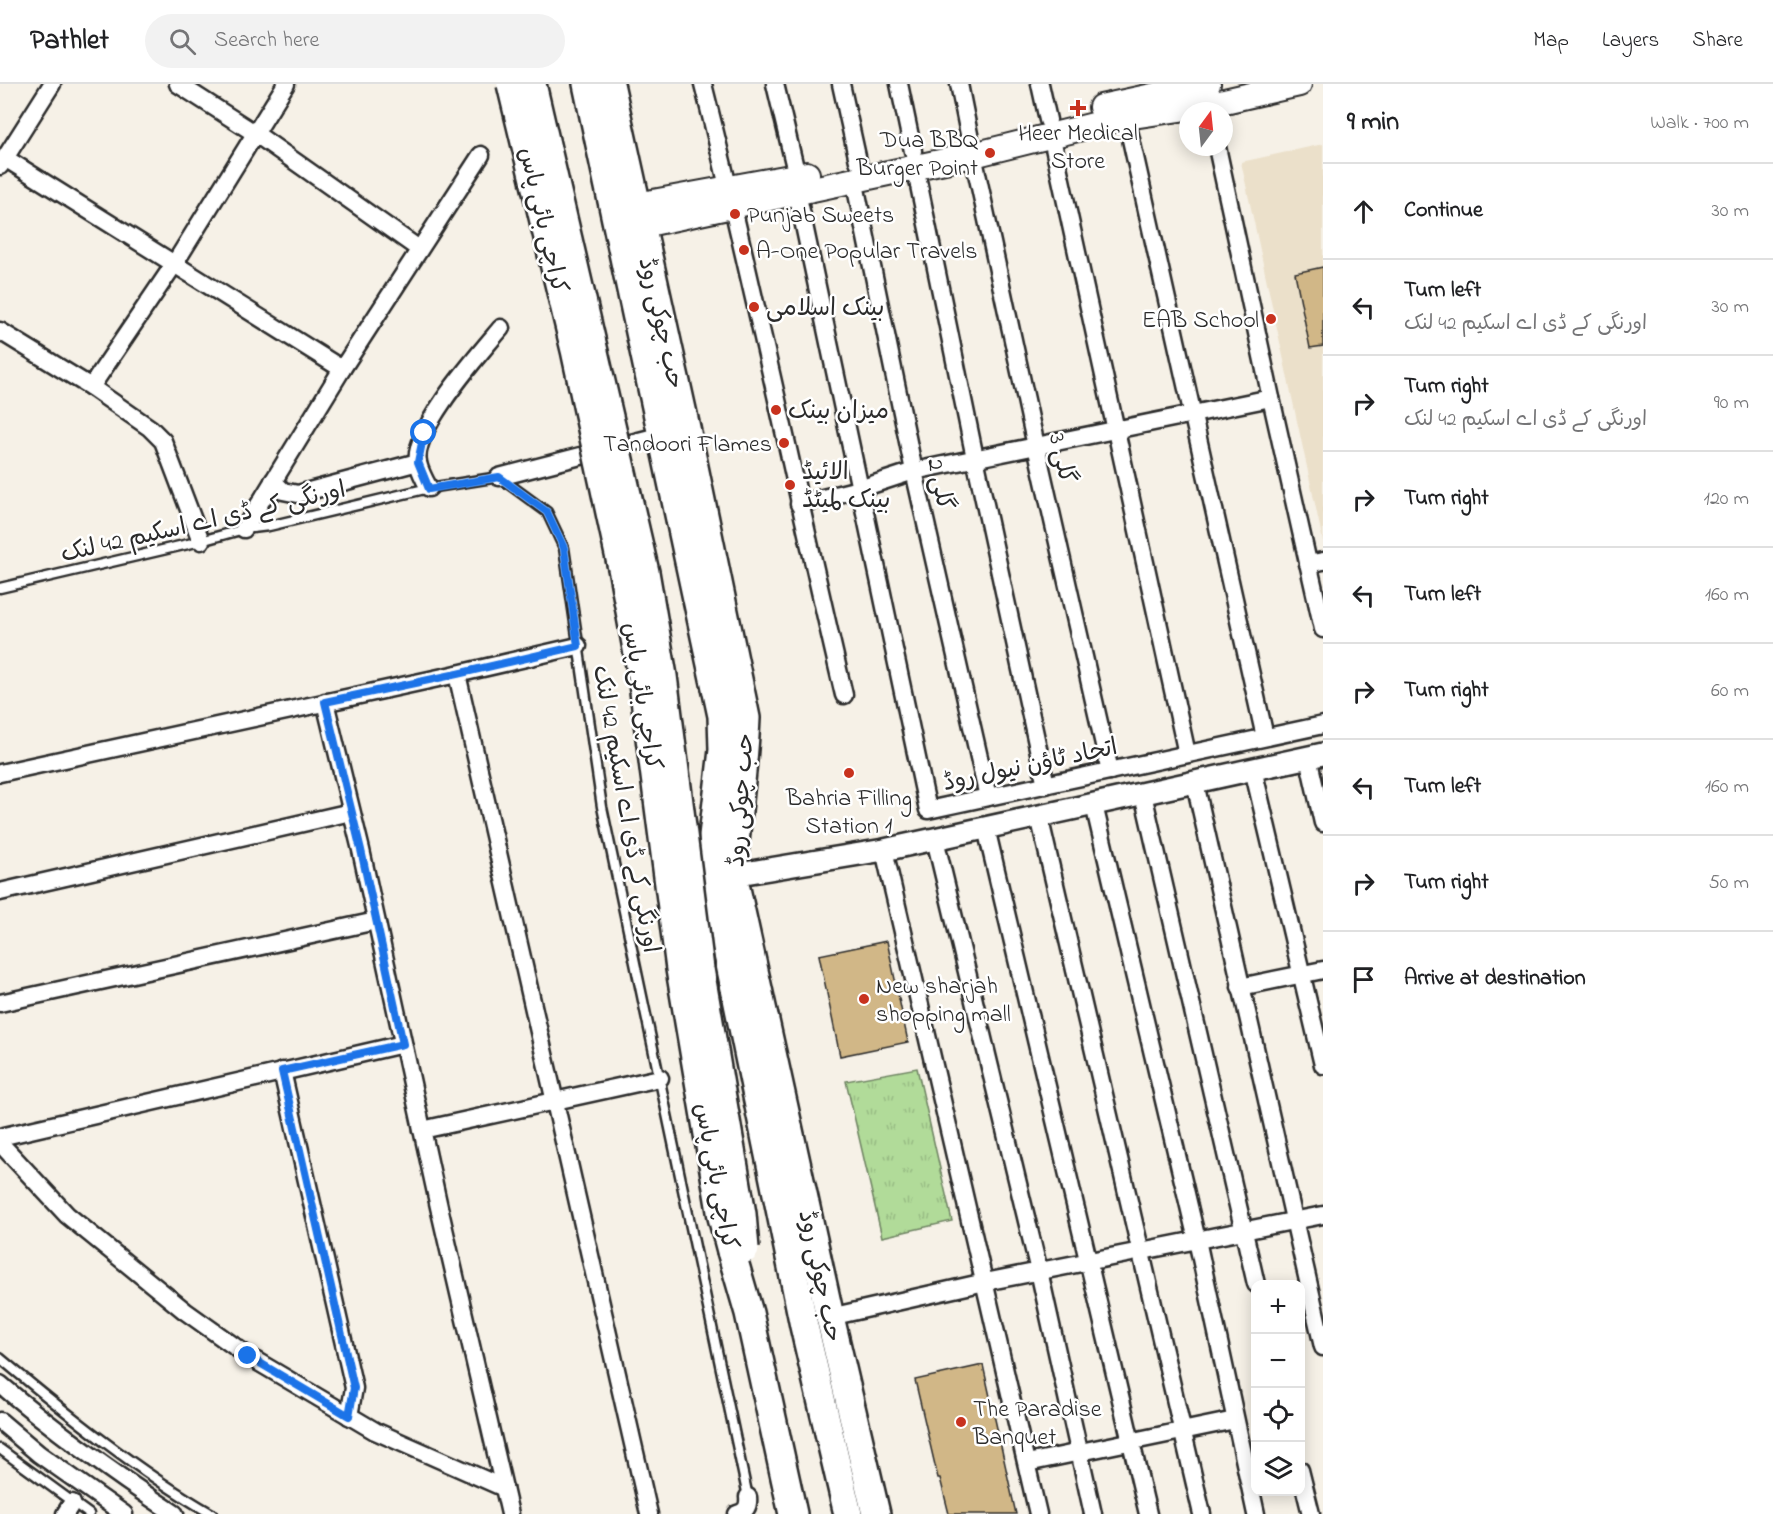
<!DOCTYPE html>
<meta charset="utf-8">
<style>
:root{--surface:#fff;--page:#f2f2f2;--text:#202124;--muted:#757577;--line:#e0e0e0}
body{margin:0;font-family:"Indie Flower","Playpen Sans Arabic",sans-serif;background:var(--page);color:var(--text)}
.controls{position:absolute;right:18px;bottom:18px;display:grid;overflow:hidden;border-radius:12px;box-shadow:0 3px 15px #0003}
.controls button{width:54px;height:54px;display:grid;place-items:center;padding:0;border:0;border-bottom:2px solid var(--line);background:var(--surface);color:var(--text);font:30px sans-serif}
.compass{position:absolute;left:1179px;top:18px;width:54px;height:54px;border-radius:50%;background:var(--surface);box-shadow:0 3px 15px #0003;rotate:15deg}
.stop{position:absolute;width:18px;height:18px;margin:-14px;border:4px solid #1a73e8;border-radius:50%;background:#fff}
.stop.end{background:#1a73e8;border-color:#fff;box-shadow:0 2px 6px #0008}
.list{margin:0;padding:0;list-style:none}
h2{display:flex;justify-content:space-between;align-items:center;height:78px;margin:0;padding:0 24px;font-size:26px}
h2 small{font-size:20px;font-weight:400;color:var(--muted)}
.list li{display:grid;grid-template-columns:39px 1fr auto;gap:18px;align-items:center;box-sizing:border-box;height:96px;padding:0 24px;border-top:2px solid var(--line)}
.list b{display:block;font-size:22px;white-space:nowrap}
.list p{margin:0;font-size:20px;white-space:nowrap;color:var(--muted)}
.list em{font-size:20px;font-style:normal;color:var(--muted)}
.icon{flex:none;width:33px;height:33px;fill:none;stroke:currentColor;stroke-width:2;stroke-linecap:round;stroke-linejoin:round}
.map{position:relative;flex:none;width:1323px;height:1430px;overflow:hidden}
header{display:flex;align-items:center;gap:36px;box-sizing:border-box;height:84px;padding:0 30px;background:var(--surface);border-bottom:2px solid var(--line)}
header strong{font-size:28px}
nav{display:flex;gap:33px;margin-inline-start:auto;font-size:21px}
.search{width:420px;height:54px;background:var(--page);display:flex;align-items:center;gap:15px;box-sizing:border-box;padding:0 21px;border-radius:33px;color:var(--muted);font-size:22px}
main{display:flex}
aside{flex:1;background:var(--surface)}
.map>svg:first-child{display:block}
</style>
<header>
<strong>Pathlet</strong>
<div class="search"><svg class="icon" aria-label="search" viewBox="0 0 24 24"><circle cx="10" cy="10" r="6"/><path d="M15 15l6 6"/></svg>Search here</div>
<nav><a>Map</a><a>Layers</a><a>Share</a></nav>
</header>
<main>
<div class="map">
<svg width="1323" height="1430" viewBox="0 0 1323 1430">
<defs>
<pattern id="grass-tufts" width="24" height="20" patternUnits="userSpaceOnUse" patternTransform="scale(1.5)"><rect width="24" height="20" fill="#b1db99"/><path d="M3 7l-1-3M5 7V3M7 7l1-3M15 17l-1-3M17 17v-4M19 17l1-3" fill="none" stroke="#98bc84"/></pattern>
</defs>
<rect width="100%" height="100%" fill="#f6f1e7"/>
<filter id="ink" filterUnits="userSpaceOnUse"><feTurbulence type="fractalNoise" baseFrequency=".0167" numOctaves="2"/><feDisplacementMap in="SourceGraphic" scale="12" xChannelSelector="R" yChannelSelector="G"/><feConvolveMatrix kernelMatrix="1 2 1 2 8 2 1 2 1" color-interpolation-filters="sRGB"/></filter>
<g filter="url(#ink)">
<!-- built -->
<path fill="#ebe0ca" d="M1323,60V457L1241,78Z"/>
<!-- grass -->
<path fill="url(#grass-tufts)" stroke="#6e8362" stroke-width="1.5" d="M917,984L952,1137L882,1153L846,997Z"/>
<!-- building -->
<g fill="#d1b787" stroke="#2b2b2b" stroke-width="1.5">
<path d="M1323,183V262L1310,264L1295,189Z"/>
<path d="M887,857L908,958L840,972L819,871Z"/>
<path d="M983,1281L1016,1430H949L940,1394H938L915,1296Z"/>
</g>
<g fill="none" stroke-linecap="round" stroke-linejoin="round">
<defs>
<g id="service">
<path d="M0,504L201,457L244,445L269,442L429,404L499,393L547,428L564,464L602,723L748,1413"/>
<path d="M0,1274C67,1330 136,1386 212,1430"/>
<path d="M0,1365L89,1430"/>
</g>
<g id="minor">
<path d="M178,0L256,50L419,165"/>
<path d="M703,0C754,202 796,408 844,611"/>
<path d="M775,0L797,92"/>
<path d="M841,0L858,77"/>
<path d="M899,0L913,67"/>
<path d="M959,0L970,55"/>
<path d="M1040,0L1048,36"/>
<path d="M1126,33L1265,653"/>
<path d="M1051,50L1187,670"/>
<path d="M1217,63L1271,314L1323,545"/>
<path d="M973,71L1036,362L1110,687"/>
<path d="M5,74L342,285"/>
<path d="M0,82L52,0"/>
<path d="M915,82L975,374L1046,701"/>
<path d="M854,95L914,387L988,713"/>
<path d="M797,108L928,726L1323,641"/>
<path d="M0,247L91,303L150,344L163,357L201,457"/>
<path d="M91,303L175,179L286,0"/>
<path d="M499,393L670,349"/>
<path d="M273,397L283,407L298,410L418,378"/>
<path d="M429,404C425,397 420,387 418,379C411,346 480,269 501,244"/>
<path d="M799,420L859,405L914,387L1271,314"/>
<path d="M244,445L342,285L481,71"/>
<path d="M1308,480L1323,477"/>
<path d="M457,590C521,870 586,1150 649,1430"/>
<path d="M325,618L361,766L439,1123L510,1430"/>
<path d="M1308,673L1323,739"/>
<path d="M1253,685L1323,981"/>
<path d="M0,689L457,590L578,562"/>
<path d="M1195,699L1323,1263"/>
<path d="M1143,710L1256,1200"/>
<path d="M1094,721L1197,1156L1256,1430"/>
<path d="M1039,732L1202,1430"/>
<path d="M986,744L1148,1430"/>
<path d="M935,755L1039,1187L1093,1430"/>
<path d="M884,766L1038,1430"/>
<path d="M0,808L351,728"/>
<path d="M1240,903L1323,886"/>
<path d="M0,919L376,837"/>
<path d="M282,987L354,1304L349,1332"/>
<path d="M422,1046L660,994"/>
<path d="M0,1053L403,960"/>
<path d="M0,1059L67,1131L185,1227L248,1272L375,1347L504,1404"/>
<path d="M830,1233L985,1198L1323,1131"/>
<path d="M0,1300C56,1348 113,1389 175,1430"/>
<path d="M0,1337L39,1370L124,1430"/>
<path d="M1027,1379L1235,1336"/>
<path d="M1300,1386L1311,1430"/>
<path d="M65,1430L72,1419"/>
<path d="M737,1430C746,1428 749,1422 748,1413"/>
</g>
<path id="tertiary" d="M719,796L733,791L884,766L1323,670"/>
<g id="secondary">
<path d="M1101,23L1208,0"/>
<path d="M620,124L807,90"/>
<path d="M624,145L973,71L1126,33L1207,21L1299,0"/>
</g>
<g id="trunk">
<path d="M587,0L722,632L723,666L713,752V797L804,1242L848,1430"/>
<path d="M610,0L686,344L746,634C744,686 735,738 733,791L830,1233L876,1430"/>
<path d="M731,1167L749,1229L793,1430"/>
</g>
</defs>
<!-- service casing -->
<use href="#service" stroke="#2b2b2b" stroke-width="13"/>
<!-- minor casing -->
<use href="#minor" stroke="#2b2b2b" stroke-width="21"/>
<!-- tertiary casing -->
<use href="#tertiary" stroke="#2b2b2b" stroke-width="26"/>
<!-- secondary casing -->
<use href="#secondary" stroke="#2b2b2b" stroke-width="28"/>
<!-- trunk casing -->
<use href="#trunk" stroke="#2b2b2b" stroke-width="32"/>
<!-- service -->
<use href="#service" stroke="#fff" stroke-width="8"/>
<!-- minor -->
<use href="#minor" stroke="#fff" stroke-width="16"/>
<!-- tertiary -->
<use href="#tertiary" stroke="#fff" stroke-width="21"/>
<!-- secondary -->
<use href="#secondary" stroke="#fff" stroke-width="24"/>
<!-- trunk -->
<use href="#trunk" stroke="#fff" stroke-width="27"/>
<defs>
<g id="trunk-bridge">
<path d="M511,0L575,266L623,489L642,592L680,885L722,1133L731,1167"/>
<path d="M532,0L645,488L663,592L700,885L742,1130L745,1165"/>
</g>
</defs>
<!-- trunk-bridge casing -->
<use href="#trunk-bridge" stroke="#2b2b2b" stroke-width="32" stroke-linecap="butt"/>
<!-- trunk-bridge -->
<use href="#trunk-bridge" stroke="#fff" stroke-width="27"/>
</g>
</g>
<g fill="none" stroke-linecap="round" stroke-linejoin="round" filter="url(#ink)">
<!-- route -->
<path stroke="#1a73e8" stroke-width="8" d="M248,1272L349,1332L354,1304L282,987L403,960L361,766L325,618L457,590L578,562L564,464L547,428L499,393L429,405L418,378L424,349"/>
</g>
<!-- markers -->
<g fill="#c8321e" stroke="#fff" stroke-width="2">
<path d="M1075 15h6v6h6v6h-6v6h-6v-6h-6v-6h6z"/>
<circle cx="990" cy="69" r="6"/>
<circle cx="735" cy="130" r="6"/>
<circle cx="744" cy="166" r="6"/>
<circle cx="754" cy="223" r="6"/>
<circle cx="1271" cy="235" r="6"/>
<circle cx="776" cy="326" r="6"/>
<circle cx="784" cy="359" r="6"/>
<circle cx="790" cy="401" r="6"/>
<circle cx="849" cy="689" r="6"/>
<circle cx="864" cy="915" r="6"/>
<circle cx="961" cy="1338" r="6"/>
</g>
<g text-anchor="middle" stroke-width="5" stroke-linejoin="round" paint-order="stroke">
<!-- poi labels -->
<g font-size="24" fill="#2b2b2b" stroke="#fff" text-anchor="start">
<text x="1078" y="56" text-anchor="middle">Heer Medical<tspan x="1078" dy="28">Store</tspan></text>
<text x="978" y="63" text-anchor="end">Dua BBQ<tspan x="978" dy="28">Burger Point</tspan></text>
<text x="747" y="138">Punjab Sweets</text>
<text x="756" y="174">A-One Popular Travels</text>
<text x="766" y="231">بینک اسلامی</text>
<text x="1259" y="243" text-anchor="end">EAB School</text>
<text x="788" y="334">میزان بینک</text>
<text x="772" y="367" text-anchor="end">Tandoori Flames</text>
<text x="802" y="395">الائیڈ<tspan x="802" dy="28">بینک لمیٹڈ</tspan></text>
<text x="849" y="721" text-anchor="middle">Bahria Filling<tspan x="849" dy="28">Station 1</tspan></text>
<text x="876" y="909">New sharjah<tspan x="876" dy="28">shopping mall</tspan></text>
<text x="973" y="1332">The Paradise<tspan x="973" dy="28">Banquet</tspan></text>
</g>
<!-- street labels -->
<g font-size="24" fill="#2b2b2b" stroke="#fff">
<text transform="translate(544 136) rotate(77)" y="8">کراچی بائی پاس</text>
<text transform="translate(662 239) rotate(77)" y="8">حب چوکی روڈ</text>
<text transform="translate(1063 374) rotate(77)" y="8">گلی 3</text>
<text transform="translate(941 400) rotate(78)" y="8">گلی 2</text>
<text transform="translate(203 437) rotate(-13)" y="8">اورنگی کے ڈی اے اسکیم 42 لنک</text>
<text transform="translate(643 612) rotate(81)" y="8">کراچی بائی پاس</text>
<text transform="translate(1030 680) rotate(-12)" y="8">اتحاد ٹاؤن نیول روڈ</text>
<text transform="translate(740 716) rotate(-86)" y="8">حب چوکی روڈ</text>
<text transform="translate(627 725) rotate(80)" y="8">اورنگی کے ڈی اے اسکیم 42 لنک</text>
<text transform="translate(717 1092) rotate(79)" y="8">کراچی بائی پاس</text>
<text transform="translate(821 1192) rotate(78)" y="8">حب چوکی روڈ</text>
</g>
</g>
</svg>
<div class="controls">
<button>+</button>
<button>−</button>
<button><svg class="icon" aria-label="locate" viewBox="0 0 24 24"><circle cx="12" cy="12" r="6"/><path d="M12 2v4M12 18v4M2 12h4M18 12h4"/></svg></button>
<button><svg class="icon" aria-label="layers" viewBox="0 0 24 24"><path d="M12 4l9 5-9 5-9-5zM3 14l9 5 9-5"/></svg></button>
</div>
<svg class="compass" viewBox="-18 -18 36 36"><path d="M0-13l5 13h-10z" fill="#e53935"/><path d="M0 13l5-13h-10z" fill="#757577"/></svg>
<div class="stop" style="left:424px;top:349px"></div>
<div class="stop end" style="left:248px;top:1272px"></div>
</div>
<aside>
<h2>9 min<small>Walk · 700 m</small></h2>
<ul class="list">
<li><svg class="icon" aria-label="ahead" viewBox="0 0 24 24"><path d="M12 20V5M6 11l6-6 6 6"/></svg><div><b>Continue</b></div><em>30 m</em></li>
<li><svg class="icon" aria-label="left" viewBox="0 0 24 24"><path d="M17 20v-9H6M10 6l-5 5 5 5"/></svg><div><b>Turn left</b><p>اورنگی کے ڈی اے اسکیم 42 لنک</p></div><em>30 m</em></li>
<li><svg class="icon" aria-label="right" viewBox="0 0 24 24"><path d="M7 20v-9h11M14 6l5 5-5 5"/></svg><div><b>Turn right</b><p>اورنگی کے ڈی اے اسکیم 42 لنک</p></div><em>90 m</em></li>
<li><svg class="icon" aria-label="right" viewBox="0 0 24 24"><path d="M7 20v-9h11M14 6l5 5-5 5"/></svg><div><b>Turn right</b></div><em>120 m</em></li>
<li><svg class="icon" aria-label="left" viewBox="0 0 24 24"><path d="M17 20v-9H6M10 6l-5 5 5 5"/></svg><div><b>Turn left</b></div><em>160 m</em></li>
<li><svg class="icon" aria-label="right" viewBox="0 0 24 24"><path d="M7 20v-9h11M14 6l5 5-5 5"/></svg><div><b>Turn right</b></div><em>60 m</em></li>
<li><svg class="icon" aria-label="left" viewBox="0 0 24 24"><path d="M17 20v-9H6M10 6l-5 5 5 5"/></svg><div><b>Turn left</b></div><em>160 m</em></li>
<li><svg class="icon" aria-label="right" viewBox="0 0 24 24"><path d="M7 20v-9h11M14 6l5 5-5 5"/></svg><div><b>Turn right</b></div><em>50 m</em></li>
<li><svg class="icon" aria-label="arrive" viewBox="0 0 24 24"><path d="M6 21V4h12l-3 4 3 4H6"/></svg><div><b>Arrive at destination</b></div></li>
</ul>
</aside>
</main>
